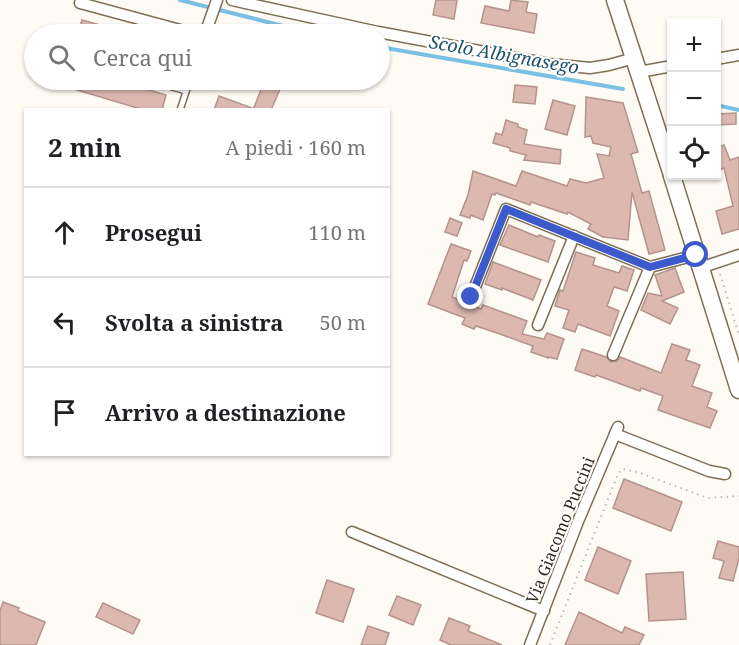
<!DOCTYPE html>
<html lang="it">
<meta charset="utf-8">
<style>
:root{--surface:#fff;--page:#f6f6f6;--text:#202124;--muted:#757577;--line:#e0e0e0}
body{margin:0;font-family:"Noto Serif",serif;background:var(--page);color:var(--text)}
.controls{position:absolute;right:18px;top:18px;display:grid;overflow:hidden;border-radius:0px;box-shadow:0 2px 4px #0004}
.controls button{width:54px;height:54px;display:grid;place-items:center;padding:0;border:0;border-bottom:2px solid var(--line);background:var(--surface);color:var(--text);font:30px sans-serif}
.stop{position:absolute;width:18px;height:18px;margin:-14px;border:4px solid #3c5acc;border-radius:50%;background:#fff}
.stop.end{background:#3c5acc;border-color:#fff;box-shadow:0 2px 6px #0008}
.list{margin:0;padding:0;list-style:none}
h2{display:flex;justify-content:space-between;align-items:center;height:78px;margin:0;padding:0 24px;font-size:26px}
h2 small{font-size:20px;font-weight:400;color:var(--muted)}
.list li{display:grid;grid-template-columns:39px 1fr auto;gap:18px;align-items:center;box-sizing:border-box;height:90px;padding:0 24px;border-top:2px solid var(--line)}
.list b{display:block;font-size:22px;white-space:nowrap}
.list em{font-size:20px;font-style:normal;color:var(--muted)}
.icon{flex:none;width:33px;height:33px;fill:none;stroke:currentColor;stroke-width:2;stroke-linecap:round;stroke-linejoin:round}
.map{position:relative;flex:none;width:739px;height:645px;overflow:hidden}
.search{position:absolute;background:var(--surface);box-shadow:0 2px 4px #0004;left:24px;top:24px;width:366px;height:66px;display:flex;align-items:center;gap:15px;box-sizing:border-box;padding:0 21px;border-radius:33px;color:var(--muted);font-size:22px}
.panel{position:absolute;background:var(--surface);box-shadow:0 2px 4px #0004;left:24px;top:108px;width:366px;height:348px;border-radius:0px}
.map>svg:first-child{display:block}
</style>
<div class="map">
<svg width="739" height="645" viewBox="0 0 739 645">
<rect width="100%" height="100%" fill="#fefbf5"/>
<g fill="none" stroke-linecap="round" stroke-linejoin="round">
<!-- stream -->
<g stroke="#7abfe4" stroke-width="4">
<path d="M180,0L315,34"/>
<path d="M380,47L623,89"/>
<path d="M716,105L739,110"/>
</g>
</g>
<!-- building -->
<g fill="#dcb8b1" stroke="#b5938c" stroke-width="1.5">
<path d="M436,0H457L454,19L433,15Z"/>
<path d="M511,0L528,2L526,12L537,14L534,33L481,23L485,6L509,11Z"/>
<path d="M82,20L122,31L121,34H78Z"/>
<path d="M50,80H116L166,95L162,110H144L50,82Z"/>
<path d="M244,80H284L271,110H253L262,87L244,82Z"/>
<path d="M515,85L537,87L535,104L513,102Z"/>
<path d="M219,96L252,108V110H214Z"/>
<path d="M586,97L623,103L638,152L631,154L642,193L649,191L665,250L649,254L632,192L628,240L603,237L588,229L591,224L568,212L567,214L531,202L530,205L496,193L495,195L492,194L483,220L471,215L470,218L460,215L468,195L473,171L516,186L522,171L567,186L570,179L586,183L604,178L597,154L609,156L611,147L593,143L591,136L585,137Z"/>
<path d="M553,100L575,106L567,135L545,129Z"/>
<path d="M736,113V124L717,125V114Z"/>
<path d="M506,120L518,124V127L527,130L524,144L561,150L560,164L524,160L526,155L510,151V148L493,143L496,133L502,135Z"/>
<path d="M724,145L730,160L739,157V229L722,234L716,211L733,206L724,168L717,171V148Z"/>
<path d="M450,218L462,223L457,236L445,232Z"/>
<path d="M509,225L538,237L539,235L555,241L548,262L500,245Z"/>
<path d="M451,244L471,251L467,261L464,260L452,297L481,309L483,305L527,321L522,334L544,339L547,333L564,339L557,359L548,357V358L531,352L533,346L497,333L476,326L474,329L462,324L465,318L428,304Z"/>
<path d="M576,252L595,258L593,265L619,273L622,266L634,270L627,291L614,287L607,306L619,311L610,336L578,324L575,332L563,328L569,310L555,306L560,290L563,291Z"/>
<path d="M493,262L541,280L533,300L502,288V290L485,284Z"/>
<path d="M675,268L684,292L662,301L678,308L670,324L641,310L648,293L662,296L655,275Z"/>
<path d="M672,344L690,350L686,360L700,365L692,386L712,393L707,407L717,411L710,428L658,410L663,396L641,388L640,391L596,375L595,377L575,370L582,349L606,357L611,362L617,361L620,357L661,373Z"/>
<path d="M624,479L682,502L671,531L613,508Z"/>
<path d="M718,541L739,547V558L733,581L719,578L724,561L713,558Z"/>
<path d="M598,547L631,561L618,594L585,580Z"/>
<path d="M683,572L686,619L649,621L646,574Z"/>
<path d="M327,580L354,589L343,622L316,613Z"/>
<path d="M397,596L421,605L413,625L389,615Z"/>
<path d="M3,602L19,608L18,611L45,622L36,645H0V611Z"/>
<path d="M103,603L140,620L133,634L96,617Z"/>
<path d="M579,612L622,633L625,627L644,635L639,645H565Z"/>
<path d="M449,618L470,626L468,631L502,645H451L440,640Z"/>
<path d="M368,626L389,633L385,645H361Z"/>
</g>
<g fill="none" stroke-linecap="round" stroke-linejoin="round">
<defs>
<g id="service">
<path d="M148,80L186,91"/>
<path d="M180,110L190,80"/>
</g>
<g id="minor">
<path d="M232,0L378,32L550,64L590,68L609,65L634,58"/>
<path d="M80,3L195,34"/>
<path d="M205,34L217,0"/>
<path d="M716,59L739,55"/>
<path d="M639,72L672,66"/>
<path d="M700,268L739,255"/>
<path d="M471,297L506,209L650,267L696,255"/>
<path d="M538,325L574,236"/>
<path d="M613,355L650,267"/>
<path d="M615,434L709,471L725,474"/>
<path d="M352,532L544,611"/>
<path d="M530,645L579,519L618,427"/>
</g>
<g id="secondary">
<path d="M615,0L672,175"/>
<path d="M672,176L739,390"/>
</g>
</defs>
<!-- service casing -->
<use href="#service" stroke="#7e6e54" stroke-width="8"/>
<!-- minor casing -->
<use href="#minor" stroke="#7e6e54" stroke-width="13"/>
<!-- secondary casing -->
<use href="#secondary" stroke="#7e6e54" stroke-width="19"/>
<!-- path -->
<g stroke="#bdb9b2" stroke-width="2" stroke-dasharray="1.5 4.5" stroke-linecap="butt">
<path d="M720,274L739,335"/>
<path d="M550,645L618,474L622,469L634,471L708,498L739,496"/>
</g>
<!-- service -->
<use href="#service" stroke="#fff" stroke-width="5"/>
<!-- minor -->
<use href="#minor" stroke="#fff" stroke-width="10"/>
<!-- secondary -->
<use href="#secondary" stroke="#fff" stroke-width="16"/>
</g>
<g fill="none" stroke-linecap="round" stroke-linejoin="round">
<!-- route -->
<path stroke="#3c5acc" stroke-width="8" d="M471,297L506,209L650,267L696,255"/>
</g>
<g text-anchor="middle" stroke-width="4.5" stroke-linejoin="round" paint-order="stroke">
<!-- street labels -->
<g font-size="16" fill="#2f281e" stroke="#fff">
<text transform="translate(560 530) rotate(-68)" y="6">Via Giacomo Puccini</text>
</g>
<!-- water labels -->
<g font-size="18" font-style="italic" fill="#1b516b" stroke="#fff">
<text transform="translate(504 55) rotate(10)" y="6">Scolo Albignasego</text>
</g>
</g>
</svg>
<div class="controls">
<button>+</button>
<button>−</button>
<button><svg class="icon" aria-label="locate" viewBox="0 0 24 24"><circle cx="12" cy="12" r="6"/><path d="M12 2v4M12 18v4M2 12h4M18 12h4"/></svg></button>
</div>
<div class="stop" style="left:696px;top:255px"></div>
<div class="stop end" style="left:471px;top:297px"></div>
<div class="search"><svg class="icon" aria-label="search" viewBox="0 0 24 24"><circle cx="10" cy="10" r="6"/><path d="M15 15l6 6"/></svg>Cerca qui</div>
<section class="panel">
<h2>2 min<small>A piedi · 160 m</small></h2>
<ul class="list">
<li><svg class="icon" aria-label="ahead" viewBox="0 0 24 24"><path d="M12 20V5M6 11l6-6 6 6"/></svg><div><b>Prosegui</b></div><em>110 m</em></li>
<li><svg class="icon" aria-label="left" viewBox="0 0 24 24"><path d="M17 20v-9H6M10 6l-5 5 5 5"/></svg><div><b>Svolta a sinistra</b></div><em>50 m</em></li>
<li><svg class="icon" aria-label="arrive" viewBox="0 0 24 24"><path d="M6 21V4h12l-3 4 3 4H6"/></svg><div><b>Arrivo a destinazione</b></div></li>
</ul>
</section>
</div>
